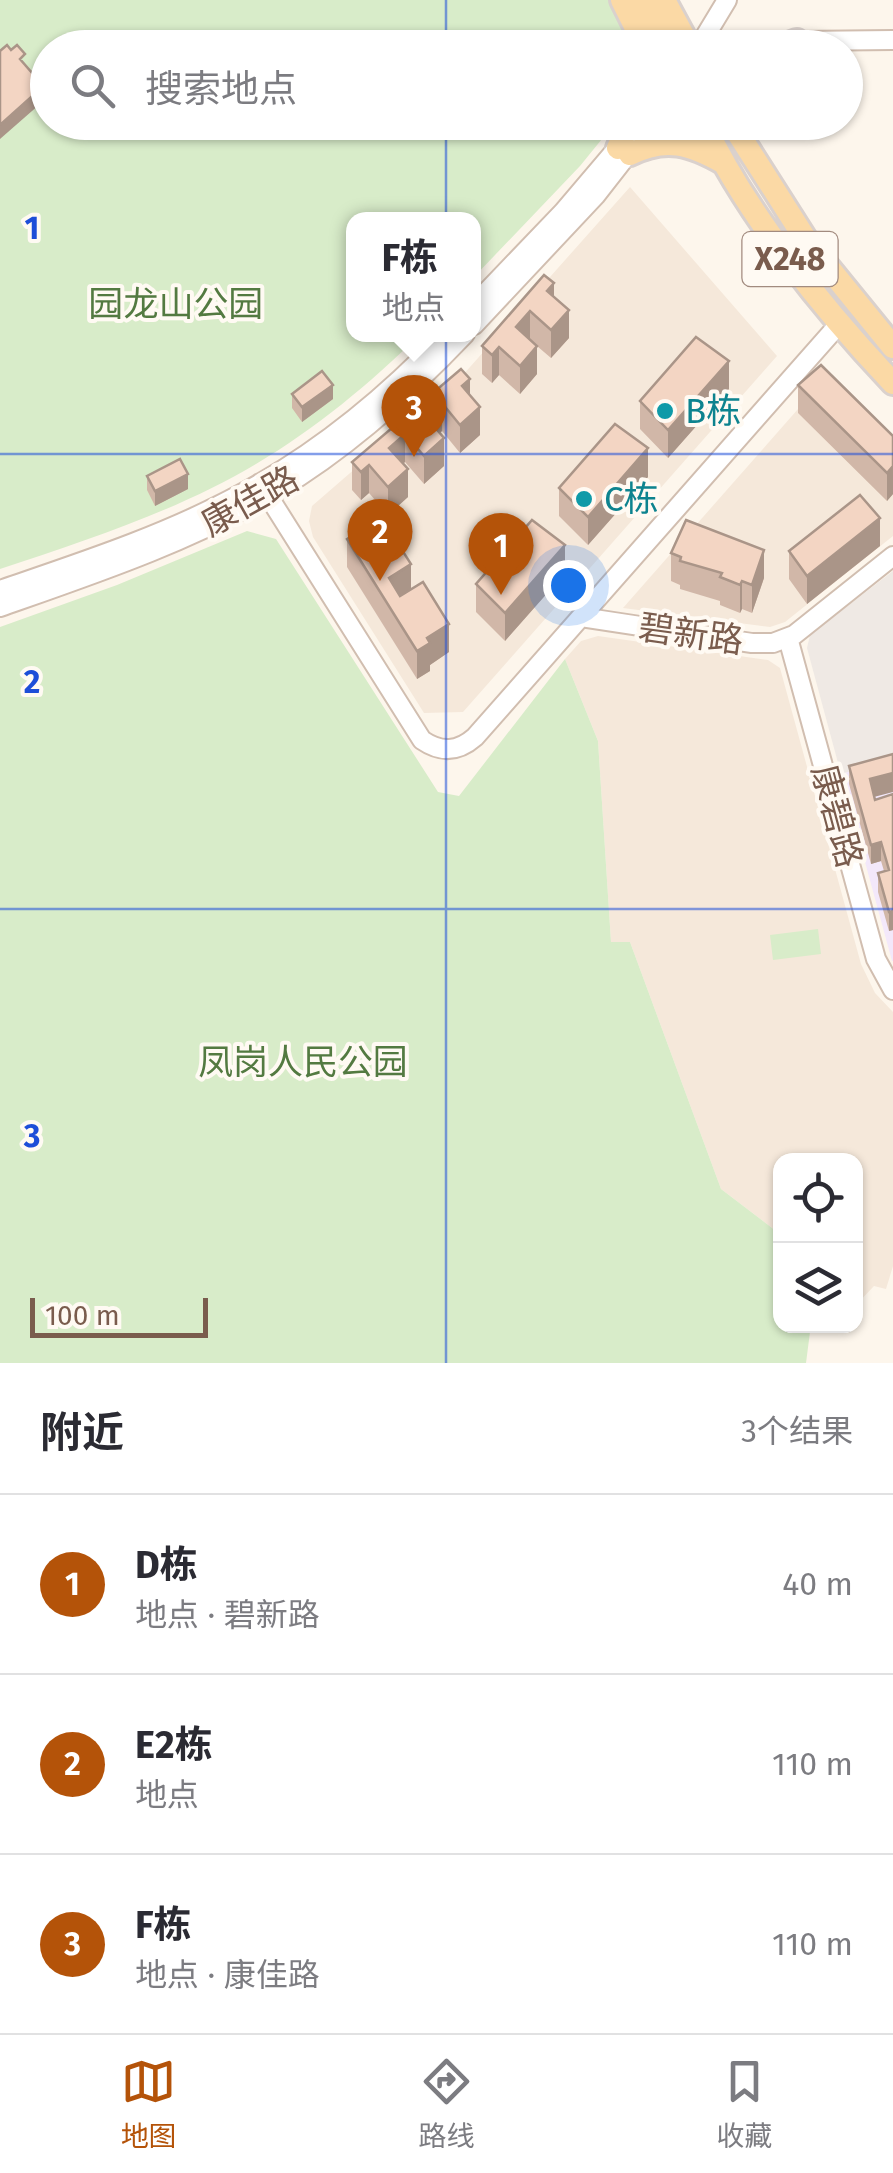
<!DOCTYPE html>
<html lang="zh">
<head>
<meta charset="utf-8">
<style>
	body { margin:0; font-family:"Fira Sans","Noto Sans SC",sans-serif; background:#f7f7f7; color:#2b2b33 }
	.controls { position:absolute; right:30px; bottom:30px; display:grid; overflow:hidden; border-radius:20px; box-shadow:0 2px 8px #0004 }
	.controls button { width:90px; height:90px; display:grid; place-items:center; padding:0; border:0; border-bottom:2px solid #e1e1e2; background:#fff; color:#2b2b33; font:50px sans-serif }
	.scale { position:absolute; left:30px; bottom:25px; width:178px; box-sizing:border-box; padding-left:10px; border:5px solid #7a5c4d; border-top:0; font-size:28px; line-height:35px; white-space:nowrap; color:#7a5c4d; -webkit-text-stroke:8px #fffaf3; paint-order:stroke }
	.you { position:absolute; left:568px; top:585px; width:35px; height:35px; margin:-25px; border:8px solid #fff; border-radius:50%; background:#1a73e8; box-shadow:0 0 0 15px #1a73e833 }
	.badge { display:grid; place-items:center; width:65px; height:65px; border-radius:50%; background:#b45309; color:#fff; font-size:32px; font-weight:700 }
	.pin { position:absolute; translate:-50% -82px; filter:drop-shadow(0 2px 5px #0008) }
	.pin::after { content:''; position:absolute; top:52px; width:35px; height:30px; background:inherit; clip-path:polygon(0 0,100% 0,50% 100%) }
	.popup { position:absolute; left:346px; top:212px; width:135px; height:130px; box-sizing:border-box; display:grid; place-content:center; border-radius:20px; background:#fff; filter:drop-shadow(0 2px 8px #0005); font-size:32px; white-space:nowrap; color:#7c7c81 }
	.popup b { font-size:38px; color:#2b2b33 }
	.popup::after { content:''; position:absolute; left:50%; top:100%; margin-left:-20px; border:20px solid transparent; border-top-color:#fff }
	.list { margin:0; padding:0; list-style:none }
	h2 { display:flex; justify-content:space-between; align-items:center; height:130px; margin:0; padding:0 40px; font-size:42px }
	h2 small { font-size:32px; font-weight:400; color:#7c7c81 }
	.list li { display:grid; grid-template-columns:65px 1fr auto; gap:30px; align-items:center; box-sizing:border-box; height:180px; padding:0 40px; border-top:2px solid #e1e1e2 }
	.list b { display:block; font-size:38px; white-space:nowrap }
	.list p { margin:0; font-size:32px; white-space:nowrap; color:#7c7c81 }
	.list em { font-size:32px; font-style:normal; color:#7c7c81 }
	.icon { flex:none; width:55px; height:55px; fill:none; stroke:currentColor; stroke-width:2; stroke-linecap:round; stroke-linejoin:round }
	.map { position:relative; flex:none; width:893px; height:1363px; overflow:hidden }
	.search { position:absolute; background:#fff; box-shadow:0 2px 8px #0004; left:30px; right:30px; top:30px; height:110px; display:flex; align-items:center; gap:25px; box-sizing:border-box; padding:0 35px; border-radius:55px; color:#7c7c81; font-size:38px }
	.sheet { height:670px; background:#fff }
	nav { display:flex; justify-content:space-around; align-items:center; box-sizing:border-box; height:140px; border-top:2px solid #e1e1e2; background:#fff; font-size:28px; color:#7c7c81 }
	nav a { display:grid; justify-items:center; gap:5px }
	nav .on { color:#b45309 }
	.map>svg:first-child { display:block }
</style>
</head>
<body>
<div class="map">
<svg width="893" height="1363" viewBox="0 0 893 1363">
	<rect width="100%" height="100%" fill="#fdf6ec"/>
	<path fill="#f5e8da" d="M 630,187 L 777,356 L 463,712 L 424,713 L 313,537 L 309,521 L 312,506 L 462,376 Z
		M 820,384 L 893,456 L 893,536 L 785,622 L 770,627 L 623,608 Z
		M 598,636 L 768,660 L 780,668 L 861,964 L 875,993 L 893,1012 L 893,1266 L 886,1289 L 874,1286 L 856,1305 L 856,1160 L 780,1160 L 780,1245 L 776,1231 L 721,1189 L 630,942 L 611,942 L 598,741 L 565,659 L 581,641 Z"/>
	<path fill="#efe9e4" d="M 893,571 L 893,760 L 841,774 L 807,648 L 810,635 Z"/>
	<path fill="#f3e8fa" d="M 893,760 L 893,961 L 892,961 L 841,774 Z"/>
	<path fill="#d8ecc9" d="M 0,0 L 611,0 L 623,26 L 627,47 L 48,48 L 48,122 L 615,123 L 580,166 L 474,277 L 474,220 L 354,220 L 354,334 L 419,335 C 371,383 315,429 256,464 C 177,511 87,540 0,569 Z
		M 247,531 L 276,539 L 438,792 L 459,796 L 565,659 L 598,741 L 611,942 L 630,942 L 721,1189 L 776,1231 L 780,1245 L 780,1326 L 808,1326 L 810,1332 L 806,1363 L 0,1363 L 0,627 L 117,585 Z
		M 818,929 L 821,954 L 773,960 L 770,935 Z"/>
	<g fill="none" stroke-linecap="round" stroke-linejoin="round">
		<defs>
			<path id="minor" d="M 698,48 L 727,0
				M 743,48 L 797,41 L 893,40
				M 474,305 L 563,212 L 625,139
				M 474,325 L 596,195 L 653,122
				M 260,483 L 422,740 C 441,753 458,752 475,737 L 840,323
				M 0,590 C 82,562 165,535 241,494 C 318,453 386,397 446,334
				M 0,607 C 94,574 190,542 276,491 C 347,449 408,394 465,334
				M 581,617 L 752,643 L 773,643 L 794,635 L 893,556
				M 788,638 L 876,959 L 893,990"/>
			<path id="major" d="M 622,0 L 636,28 L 641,48
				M 641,0 L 666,48
				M 664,0 L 690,48
				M 778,48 L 797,41
				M 703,122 C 745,213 825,311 893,383
				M 731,122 L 806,240 L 893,347
				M 618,148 L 630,122
				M 630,154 C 666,136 691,144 724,163"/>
		</defs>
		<use href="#minor" stroke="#d1beb0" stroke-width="22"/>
		<use href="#major" stroke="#dad1cd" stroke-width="28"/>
		<use href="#minor" stroke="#fff" stroke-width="18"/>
		<use href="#major" stroke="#fbd9a5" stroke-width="22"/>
	</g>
	<path fill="#d1b7a8" d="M 544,275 L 569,338 L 551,358 L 537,346 L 537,374 L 520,394 L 499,375 L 492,383 L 482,374 L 482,346 Z
		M 461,369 L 480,435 L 460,453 L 442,431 L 440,433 L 444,466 L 424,484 L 405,462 L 403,464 L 408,497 L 388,515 L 369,493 L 361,500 L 352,490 L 352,462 Z
		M 798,385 L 893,436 L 893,494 L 887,501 L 798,413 Z
		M 729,389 L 668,458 L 640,429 L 640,401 Z
		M 292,394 L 333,399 L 302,422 L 292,408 Z
		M 147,476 L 188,489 L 155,506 L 147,490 Z
		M 648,477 L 588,545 L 559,516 L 559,488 Z
		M 347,539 L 411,590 L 449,652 L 430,665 L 430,671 L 417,679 L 347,567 Z
		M 880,546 L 807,604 L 789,579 L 789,551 Z
		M 671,553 L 764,578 L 752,613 L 742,609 L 740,613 L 720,605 L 720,601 L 680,589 L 680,585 L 671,581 Z
		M 565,573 L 505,641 L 476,612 L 476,584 Z
		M 849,766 L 874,797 L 875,800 L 893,794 L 893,930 L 889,931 L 878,892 L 878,873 L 884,871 L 881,861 L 871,864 L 849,784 Z"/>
	<path fill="#aa9588" d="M 48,82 L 48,97 L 0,139 L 0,125 Z
		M 554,283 L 554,311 L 547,291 Z
		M 569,310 L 569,338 L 551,358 L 551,330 Z
		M 530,311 L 530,339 L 516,327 Z
		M 537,346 L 537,374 L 520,394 L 520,366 Z
		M 499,347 L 499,375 L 492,383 L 492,355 Z
		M 729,361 L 729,389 L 668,458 L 668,430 Z
		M 470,379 L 470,407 L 462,386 Z
		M 333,385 L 333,399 L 302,422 L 302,407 Z
		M 442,403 L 442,431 L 426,445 L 426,417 Z
		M 480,407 L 480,435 L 460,453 L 460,425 Z
		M 405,434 L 405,462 L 389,476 L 389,448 Z
		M 444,438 L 444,466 L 424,484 L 424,456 Z
		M 648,448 L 648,477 L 588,545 L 588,517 Z
		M 369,465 L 369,493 L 361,500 L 361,472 Z
		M 893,466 L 893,494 L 887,501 L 887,473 Z
		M 408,469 L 408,497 L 388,515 L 388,487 Z
		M 188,474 L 188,489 L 155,506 L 155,491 Z
		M 880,518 L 880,546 L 807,604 L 807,576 Z
		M 565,545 L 565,573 L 505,641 L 505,613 Z
		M 764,550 L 764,578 L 752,613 L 752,585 Z
		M 411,564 L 411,592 L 389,606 L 389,578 Z
		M 742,581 L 742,609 L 740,613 L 740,585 Z
		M 449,624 L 449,652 L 430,665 L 430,671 L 417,679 L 417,651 L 427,638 Z
		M 893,773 L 893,792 L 870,798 L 870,779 Z
		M 881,842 L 881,861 L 871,864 L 871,845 Z
		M 893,911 L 893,930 L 889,931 L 889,912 Z"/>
	<path fill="#f3d5c3" stroke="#aa9588" stroke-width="2.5" d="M 7,45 L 11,50 L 17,45 L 25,54 L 20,59 L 33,74 L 40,68 L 48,75 L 48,82 L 0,125 L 0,51 Z
		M 544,275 L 554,283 L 547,291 L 569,310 L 551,330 L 530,311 L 516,327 L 537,346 L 520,366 L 499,347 L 492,355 L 482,346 Z
		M 696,337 L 729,361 L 668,430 L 640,401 Z
		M 821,365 L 893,436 L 893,466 L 887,473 L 798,385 Z
		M 461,369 L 470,379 L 462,386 L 480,407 L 460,425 L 442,403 L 426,417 L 444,438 L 424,456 L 405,434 L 389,448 L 408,469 L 388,487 L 369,465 L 361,472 L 352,462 Z
		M 322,371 L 333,385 L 302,407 L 292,394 Z
		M 615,424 L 648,448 L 588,517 L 559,488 Z
		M 180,459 L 188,474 L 155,491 L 147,476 Z
		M 860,495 L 880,518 L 807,576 L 789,551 Z
		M 532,520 L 565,545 L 505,613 L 476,584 Z
		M 686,520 L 764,550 L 752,585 L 742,581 L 740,585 L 720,577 L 722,573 L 680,561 L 681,557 L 671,553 Z
		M 384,522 L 411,564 L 389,578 L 400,596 L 423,582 L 449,624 L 427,638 L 430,643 L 417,651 L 347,539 L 359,531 L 362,536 Z
		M 893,754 L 893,773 L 870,779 L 875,800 L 893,794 L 893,911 L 889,912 L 878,873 L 889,870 L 881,842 L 871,845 L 849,766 Z"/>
	<path fill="none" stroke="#1d4ed8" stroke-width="2.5" stroke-opacity="0.55" d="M 446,0 L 446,48M 446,122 L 446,1363M 0,454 L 893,454M 0,909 L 893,909"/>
	<g fill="#0f9aa8" stroke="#fffaf3" stroke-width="4">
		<circle cx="665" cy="411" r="10"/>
		<circle cx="584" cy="499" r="10"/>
	</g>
	<g text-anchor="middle" stroke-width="8" stroke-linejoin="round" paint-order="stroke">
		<rect fill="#fffaf3" stroke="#a28b7f" stroke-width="2.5" x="742.5" y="232" width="95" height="54" rx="8"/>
		<g font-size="32" font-weight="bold" fill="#7a5c4d">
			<text x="790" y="270">X248</text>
		</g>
		<g font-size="35" fill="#537a41" stroke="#fffaf3">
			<text x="176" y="316">园龙山公园</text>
			<text x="303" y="1074">凤岗人民公园</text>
		</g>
		<g font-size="35" fill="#0d838f" stroke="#fffaf3" text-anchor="start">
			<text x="685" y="423">B栋</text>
			<text x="604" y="511">C栋</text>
		</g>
		<g font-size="35" fill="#7a5c4d" stroke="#fffaf3">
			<text transform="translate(250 501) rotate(-29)" y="12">康佳路</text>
			<text transform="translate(691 634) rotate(8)" y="12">碧新路</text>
			<text transform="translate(837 816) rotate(75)" y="12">康碧路</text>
		</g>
	</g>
	<g font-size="32" text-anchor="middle" font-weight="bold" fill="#1d4ed8" stroke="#fffaf3" stroke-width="8" stroke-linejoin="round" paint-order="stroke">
		<text x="32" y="239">1</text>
		<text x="32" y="693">2</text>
		<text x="32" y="1147">3</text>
	</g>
</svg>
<div class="controls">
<button><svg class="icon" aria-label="locate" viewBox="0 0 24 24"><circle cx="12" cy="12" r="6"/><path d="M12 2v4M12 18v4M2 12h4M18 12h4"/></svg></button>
<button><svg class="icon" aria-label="layers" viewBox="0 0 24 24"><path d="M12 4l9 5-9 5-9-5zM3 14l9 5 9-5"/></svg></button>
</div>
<div class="scale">100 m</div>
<div class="you"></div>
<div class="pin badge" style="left:501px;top:595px">1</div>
<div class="pin badge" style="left:380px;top:581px">2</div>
<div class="pin badge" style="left:414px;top:457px">3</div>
<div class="popup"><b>F栋</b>地点</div>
<div class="search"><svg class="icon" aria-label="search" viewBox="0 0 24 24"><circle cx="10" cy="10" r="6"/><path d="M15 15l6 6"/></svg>搜索地点</div>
</div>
<section class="sheet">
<h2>附近<small>3个结果</small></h2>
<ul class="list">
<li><span class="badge">1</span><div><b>D栋</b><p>地点 · 碧新路</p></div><em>40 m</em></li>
<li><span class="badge">2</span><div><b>E2栋</b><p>地点</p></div><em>110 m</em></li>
<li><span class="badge">3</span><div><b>F栋</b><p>地点 · 康佳路</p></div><em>110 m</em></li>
</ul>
</section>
<nav>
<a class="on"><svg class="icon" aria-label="map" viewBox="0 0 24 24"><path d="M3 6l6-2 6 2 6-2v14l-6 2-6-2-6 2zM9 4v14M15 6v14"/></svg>地图</a>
<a><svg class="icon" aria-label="directions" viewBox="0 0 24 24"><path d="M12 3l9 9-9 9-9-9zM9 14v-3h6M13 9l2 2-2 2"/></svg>路线</a>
<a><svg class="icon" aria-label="saved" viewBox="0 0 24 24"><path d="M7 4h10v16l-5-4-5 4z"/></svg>收藏</a>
</nav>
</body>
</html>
